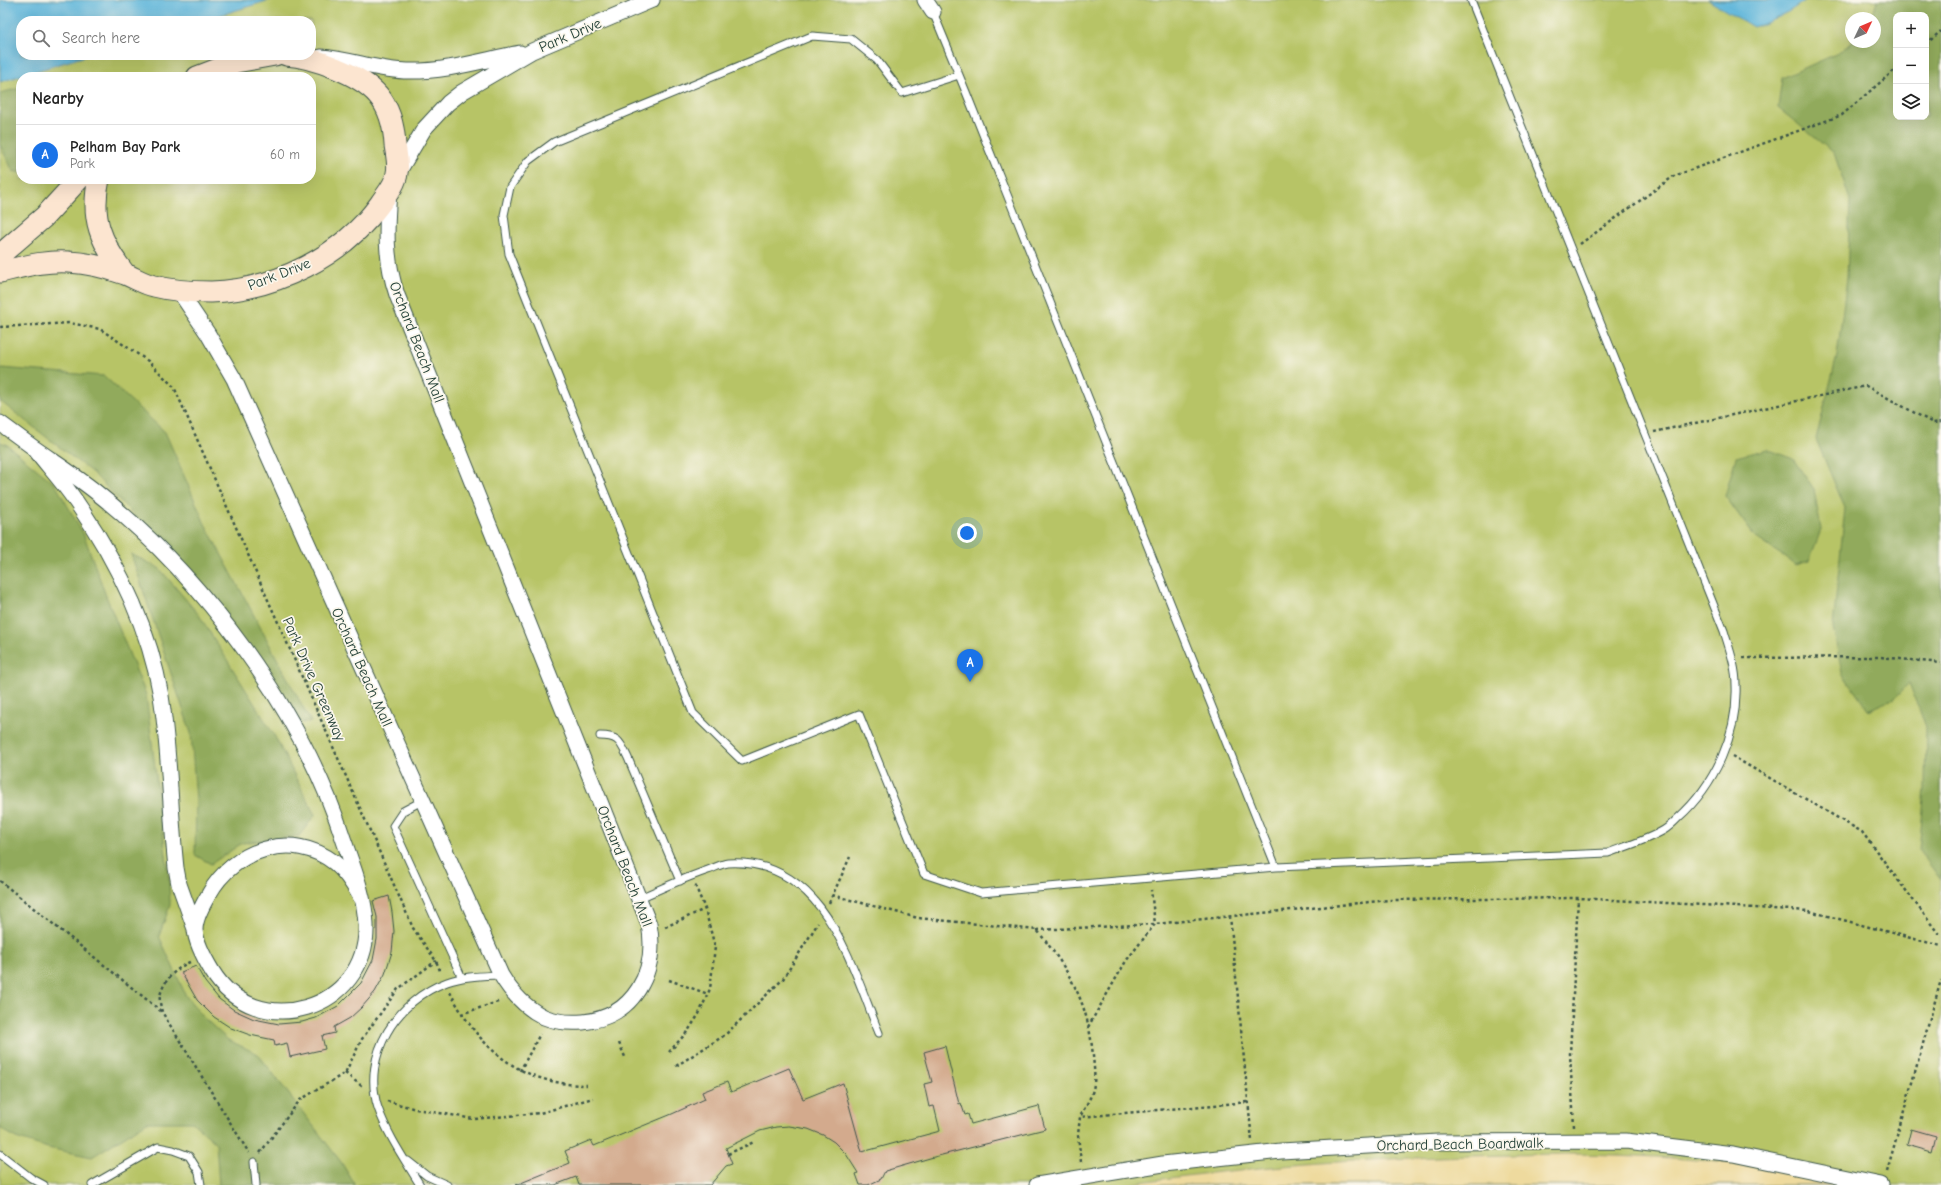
<!DOCTYPE html>
<html lang="en">
<head>
<meta charset="utf-8">
<style>
	body { margin:0; font-family:"Comic Neue",sans-serif; background:#f6f6f6; color:#222 }
	.controls { position:absolute; right:12px; top:12px; display:grid; overflow:hidden; border-radius:8px; box-shadow:0 4px 16px #0002 }
	.controls button { width:36px; height:36px; display:grid; place-items:center; padding:0; border:0; border-bottom:1px solid #e0e0e0; background:#fff; color:#222; font:20px sans-serif }
	.compass { position:absolute; left:1845px; top:12px; width:36px; height:36px; border-radius:50%; background:#fff; box-shadow:0 4px 16px #0002; rotate:46deg }
	.you { position:absolute; left:967px; top:533px; width:14px; height:14px; margin:-10px; border:3px solid #fff; border-radius:50%; background:#1a73e8; box-shadow:0 0 0 6px #1a73e833 }
	.badge { display:grid; place-items:center; width:26px; height:26px; border-radius:50%; background:#1a73e8; color:#fff; font-size:13px; font-weight:700 }
	.pin { position:absolute; translate:-50% -33px; filter:drop-shadow(0 1px 2px #0008) }
	.pin::after { content:''; position:absolute; top:21px; width:14px; height:12px; background:inherit; clip-path:polygon(0 0,100% 0,50% 100%) }
	.list { margin:0; padding:0; list-style:none }
	h2 { display:flex; justify-content:space-between; align-items:center; height:52px; margin:0; padding:0 16px; font-size:17px }
	h2 small { font-size:13px; font-weight:400; color:#767676 }
	.list li { display:grid; grid-template-columns:26px 1fr auto; gap:12px; align-items:center; box-sizing:border-box; height:60px; padding:0 16px; border-top:1px solid #e0e0e0 }
	.list b { display:block; font-size:15px; white-space:nowrap }
	.list p { margin:0; font-size:13px; white-space:nowrap; color:#767676 }
	.list em { font-size:13px; font-style:normal; color:#767676 }
	.icon { flex:none; width:22px; height:22px; fill:none; stroke:currentColor; stroke-width:2; stroke-linecap:round; stroke-linejoin:round }
	.map { position:relative; flex:none; width:1941px; height:1185px; overflow:hidden }
	.search { position:absolute; background:#fff; box-shadow:0 4px 16px #0002; left:16px; top:16px; width:300px; height:44px; display:flex; align-items:center; gap:10px; box-sizing:border-box; padding:0 14px; border-radius:16px; color:#767676; font-size:15px }
	.panel { position:absolute; background:#fff; box-shadow:0 4px 16px #0002; left:16px; top:72px; width:300px; height:112px; border-radius:16px }
	.map>svg:first-child { display:block }
</style>
</head>
<body>
<div class="map">
<svg width="1941" height="1185" viewBox="0 0 1941 1185">
	<rect width="100%" height="100%" fill="#fbf7ec"/>
	<filter id="ink" filterUnits="userSpaceOnUse"><feTurbulence type="fractalNoise" baseFrequency=".025" numOctaves="2"/><feDisplacementMap in="SourceGraphic" scale="8" xChannelSelector="R" yChannelSelector="G"/><feConvolveMatrix kernelMatrix="1 2 1 2 8 2 1 2 1" color-interpolation-filters="sRGB"/></filter>
	<filter id="wash" filterUnits="userSpaceOnUse"><feTurbulence type="fractalNoise" baseFrequency=".012" numOctaves="4" result="noise"/><feDisplacementMap in="SourceGraphic" scale="16" xChannelSelector="R" yChannelSelector="G"/><feGaussianBlur stdDeviation="0.9" result="paint"/><feColorMatrix in="noise" values="0 0 0 0 0 0 0 0 0 0 0 0 0 0 0 0 0 1.4 0 .05"/><feComposite in="paint" operator="in"/></filter>
	<g filter="url(#wash)">
		<rect width="100%" height="100%" fill="#e6e0bd"/>
		<path fill="#b7c466" stroke="#6b804d" fill-rule="evenodd" d="M 120,0 L 1941,0 L 1941,1185 L 0,1185 L 0,10 ZM 1896,15 L 1926,15 L 1926,117 L 1896,117 ZM 1851,18 L 1875,18 L 1875,42 L 1851,42 ZM 21,21 L 311,21 L 311,55 L 21,55 ZM 21,77 L 311,77 L 311,179 L 21,179 Z"/>
		<path fill="#91aa5b" stroke="#587448" fill-rule="evenodd" d="M 1877,0 L 1941,0 L 1941,880 L 1919,850 L 1925,789 L 1926,727 L 1909,683 L 1895,698 L 1868,710 L 1842,673 L 1833,627 L 1845,508 L 1816,439 L 1837,356 L 1847,278 L 1850,200 L 1834,153 L 1778,108 L 1782,78 L 1838,53 L 1852,42 L 1875,42 L 1875,18 L 1872,18 ZM 1896,15 L 1926,15 L 1926,117 L 1896,117 Z
			M 21,88 L 21,173 L 13,171 L 0,145 L 0,93 Z
			M 0,368 L 104,376 L 165,432 L 205,524 L 311,722 L 300,723 L 199,582 L 94,474 L 0,401 Z
			M 0,442 L 6,444 L 55,484 L 83,533 L 106,596 L 146,695 L 169,880 L 170,905 L 159,936 L 186,996 L 204,1018 L 228,1040 L 258,1054 L 341,1162 L 355,1185 L 219,1185 L 216,1143 L 192,1122 L 147,1122 L 92,1157 L 48,1148 L 16,1138 L 0,1128 Z
			M 1767,449 L 1793,459 L 1814,489 L 1821,530 L 1809,561 L 1796,565 L 1755,537 L 1725,496 L 1736,457 Z
			M 131,554 L 159,568 L 199,615 L 274,735 L 315,815 L 299,836 L 242,843 L 211,864 L 195,855 L 196,800 L 191,733 Z"/>
		<path fill="#eeda9e" stroke="#868c69" d="M 1567,1154 C 1655,1155 1759,1161 1844,1185 L 1121,1185 C 1268,1162 1418,1156 1567,1154 Z"/>
		<path fill="#5db5da" stroke="#3e7987" d="M 0,0 L 270,0 L 201,21 L 21,21 L 21,55 L 89,55 L 0,82 Z
			M 1708,0 L 1806,0 C 1789,12 1773,22 1753,27 Z"/>
		<g id="blocks">
			<path fill="#d3aa8d" d="M 389,896 L 392,912 L 394,931 L 392,952 L 385,974 L 375,992 L 362,1007 L 350,1018 L 334,1027 L 335,1033 L 322,1036 L 325,1049 L 290,1057 L 287,1043 L 275,1046 L 274,1040 L 250,1035 L 231,1028 L 214,1017 L 197,1000 L 181,972 L 196,966 L 205,982 L 219,999 L 234,1010 L 254,1019 L 279,1024 L 302,1022 L 316,1018 L 338,1006 L 361,983 L 373,960 L 377,939 L 377,917 L 373,901 Z
				M 945,1046 L 959,1104 L 961,1103 L 965,1115 L 968,1114 L 971,1124 L 1039,1106 L 1045,1129 L 930,1158 L 885,1171 L 881,1179 L 868,1185 L 860,1185 L 856,1174 L 858,1173 L 846,1154 L 834,1142 L 823,1135 L 808,1129 L 789,1126 L 776,1127 L 760,1131 L 726,1148 L 732,1164 L 726,1166 L 710,1185 L 579,1185 L 576,1177 L 555,1185 L 516,1185 L 570,1163 L 565,1151 L 591,1140 L 594,1146 L 672,1114 L 705,1099 L 702,1092 L 727,1082 L 731,1092 L 789,1068 L 803,1099 L 843,1083 L 862,1152 L 940,1131 L 934,1106 L 929,1107 L 924,1084 L 932,1082 L 924,1052 Z
				M 1911,1129 L 1936,1136 L 1932,1152 L 1907,1145 Z"/>
		</g>
	</g>
	<g filter="url(#ink)">
		<use href="#blocks" fill-opacity="0" stroke="#3d5549" stroke-width="1"/>
		<g fill="none" stroke-linecap="round" stroke-linejoin="round">
			<defs>
				<path id="lane" d="M 933,12 L 966,92 L 1276,867
					M 959,75 L 902,93 L 877,60 L 851,39 L 812,36 L 554,142 L 528,161 L 510,187 L 504,215 L 509,254 L 693,713 L 742,761 L 859,714 L 924,874 L 981,893 L 1276,867 L 1608,853 C 1627,846 1647,840 1664,830 C 1669,827 1674,822 1678,818 C 1715,785 1738,734 1736,685 C 1736,666 1729,648 1724,631 L 1471,0
					M 600,736 C 619,736 620,742 628,758 L 680,881
					M 422,801 L 403,811 L 393,826 L 462,978
					M 640,898 C 662,888 685,878 708,870 C 714,868 721,864 728,863 C 824,858 850,962 879,1033
					M 0,1154 L 31,1178 L 44,1185
					M 408,1161 L 427,1176 L 447,1185
					M 254,1162 L 256,1185
					M 92,1185 L 158,1147 L 173,1150 L 189,1156 L 199,1172 L 201,1185
					M 420,1185 C 405,1160 388,1136 378,1108 C 361,1055 397,1000 447,982 C 464,976 482,976 501,975"/>
				<path id="street" d="M 925,0 L 933,12
					M 321,57 C 350,59 379,71 408,71 C 445,72 483,60 520,53
					M 398,173 L 424,129 L 448,103 L 462,92 L 532,51 L 652,0
					M 179,291 L 208,334 L 234,379 L 501,975 C 511,992 526,1008 544,1017 C 556,1022 570,1023 583,1022 C 634,1017 658,972 649,924 L 397,295 C 385,259 386,230 389,192
					M 0,423 L 34,448
					M 195,929 L 179,884 L 176,868 C 170,811 170,753 161,696 C 149,626 115,558 75,500 C 63,482 47,465 34,448 C 54,462 76,476 96,492 C 203,577 302,710 344,841 C 353,867 365,897 366,925 C 369,1010 256,1044 212,971 C 206,961 196,942 195,930 C 195,919 203,904 209,894 C 233,850 292,829 335,863 C 346,872 354,885 361,898
					M 1037,1185 L 1163,1164 L 1281,1151 L 1438,1142 L 1626,1141 L 1733,1154 L 1881,1185"/>
				<path id="secondary" d="M 197,77 L 236,62 L 275,55
					M 99,179 C 90,218 101,243 125,274
					M 0,255 L 44,217 L 79,179
					M 0,272 C 22,267 46,260 69,262 C 87,263 108,268 125,274 C 135,278 144,284 154,286 C 173,291 192,292 211,292 C 275,290 343,256 380,204 C 386,195 396,184 397,173 C 399,164 396,153 395,145 C 394,126 390,109 378,95 C 360,74 313,57 286,55"/>
			</defs>
			<use href="#lane" stroke="#3d5549" stroke-width="9"/>
			<use href="#street" stroke="#3d5549" stroke-width="17"/>
			<use href="#secondary" stroke="#3d5549" stroke-width="23"/>
			<path stroke="#3d5549" stroke-width="2.5" stroke-dasharray="3 3" stroke-linecap="butt" d="M 1926,44 L 1941,31
				M 1580,244 L 1674,176 L 1842,115 L 1896,69
				M 0,327 L 70,323 L 100,329 L 148,361 L 174,387 L 413,928 L 436,961 L 441,973
				M 1654,432 L 1866,386 L 1933,423 L 1941,422
				M 1743,658 L 1880,657 L 1941,663
				M 1732,756 L 1862,832 L 1941,937
				M 0,881 L 162,1012
				M 832,895 L 918,918 L 1037,930 C 1070,972 1088,1001 1093,1056 C 1094,1068 1096,1081 1092,1093 C 1089,1101 1084,1109 1080,1117
				M 829,903 L 850,857
				M 1230,916 L 1252,1141
				M 665,927 L 705,909
				M 1037,930 L 1155,924 L 1389,900 L 1578,898 L 1809,911 L 1941,946
				M 190,962 C 176,968 163,981 160,996 C 159,1001 161,1007 162,1012 L 249,1153
				M 669,980 L 708,994
				M 450,992 C 479,1049 521,1085 587,1085
				M 461,1014 L 501,1001
				M 1088,1027 L 1126,961 L 1155,924 L 1151,890
				M 619,1043 L 625,1057
				M 669,1052 L 688,1031 L 699,1014 L 710,989 L 715,947 L 705,909 L 695,885
				M 676,1066 L 725,1035 L 783,979 L 818,923
				M 520,1071 L 540,1034
				M 345,1073 L 363,1087
				M 387,1101 L 416,1109 L 474,1119 L 540,1113 L 593,1098
				M 1574,1127 L 1570,1054 L 1578,898
				M 260,1153 L 300,1100 L 345,1073 L 362,1039 L 398,989 L 436,961
				M 728,1154 L 754,1142
				M 1081,1162 L 1078,1135 L 1080,1117 L 1248,1102
				M 1887,1171 L 1941,980"/>
			<use href="#lane" stroke="#fff" stroke-width="7"/>
			<use href="#street" stroke="#fff" stroke-width="15"/>
			<use href="#secondary" stroke="#fce5d0" stroke-width="21"/>
		</g>
	</g>
	<g text-anchor="middle" stroke-width="3.5" stroke-linejoin="round" paint-order="stroke">
		<g font-size="15" fill="#1f3d34" stroke="#fbf7ec">
			<text transform="translate(570 35) rotate(-23)" y="5">Park Drive</text>
			<text transform="translate(279 274) rotate(-21)" y="5">Park Drive</text>
			<text transform="translate(417 342) rotate(69)" y="5">Orchard Beach Mall</text>
			<text transform="translate(362 667) rotate(66)" y="5">Orchard Beach Mall</text>
			<text transform="translate(314 679) rotate(66)" y="5">Park Drive Greenway</text>
			<text transform="translate(625 866) rotate(69)" y="5">Orchard Beach Mall</text>
			<text transform="translate(1460 1144) rotate(-1)" y="5">Orchard Beach Boardwalk</text>
		</g>
	</g>
</svg>
<div class="controls">
<button>+</button>
<button>−</button>
<button><svg class="icon" aria-label="layers" viewBox="0 0 24 24"><path d="M12 4l9 5-9 5-9-5zM3 14l9 5 9-5"/></svg></button>
</div>
<svg class="compass" viewBox="-18 -18 36 36"><path d="M0-13l5 13h-10z" fill="#e53935"/><path d="M0 13l5-13h-10z" fill="#767676"/></svg>
<div class="you"></div>
<div class="pin badge" style="left:970px;top:682px">A</div>
<div class="search"><svg class="icon" aria-label="search" viewBox="0 0 24 24"><circle cx="10" cy="10" r="6"/><path d="M15 15l6 6"/></svg>Search here</div>
<section class="panel">
<h2>Nearby<small></small></h2>
<ul class="list">
<li><span class="badge">A</span><div><b>Pelham Bay Park</b><p>Park</p></div><em>60 m</em></li>
</ul>
</section>
</div>
</body>
</html>
